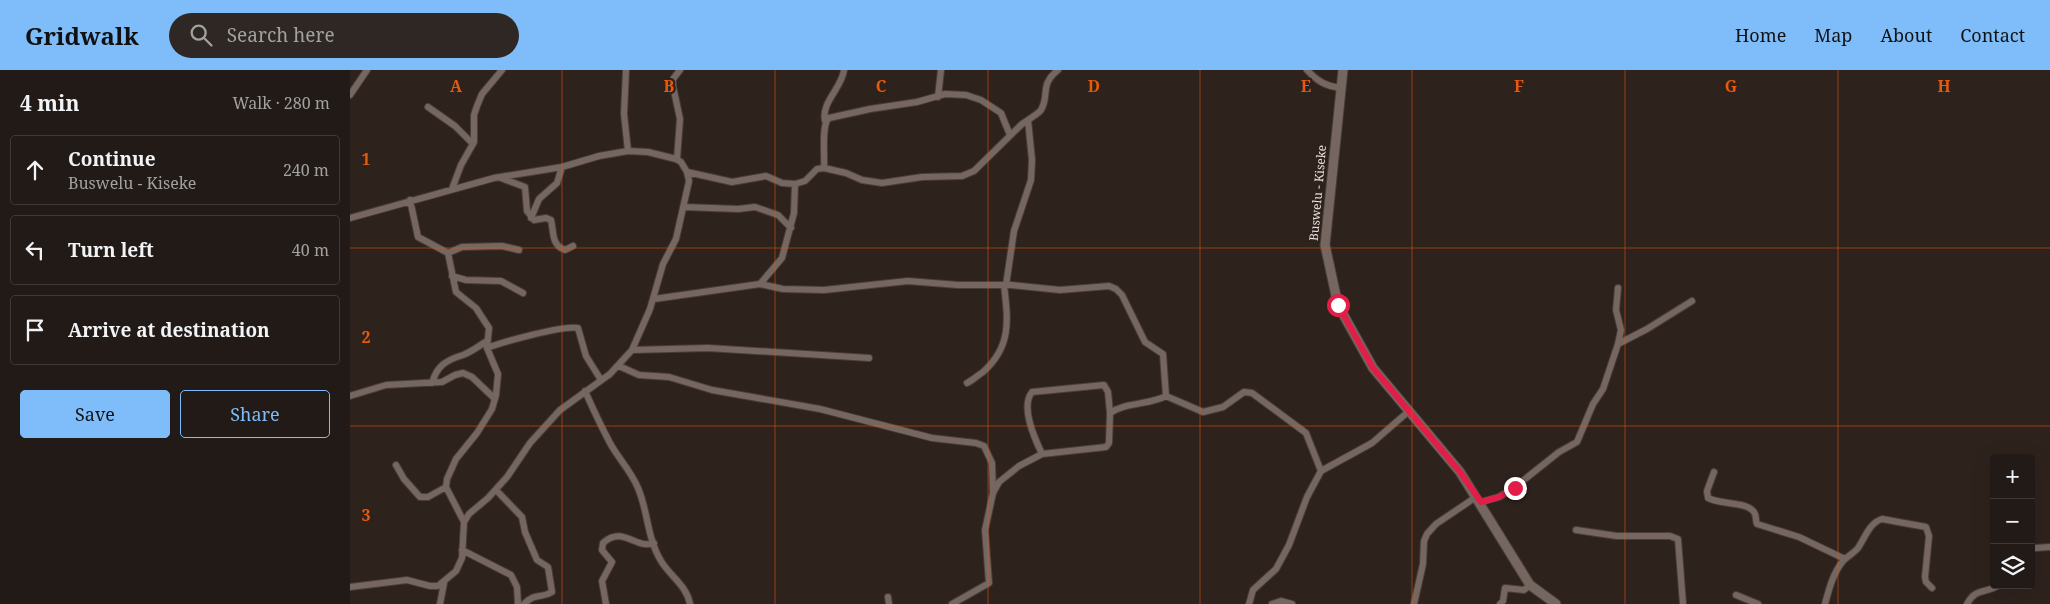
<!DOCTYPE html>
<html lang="en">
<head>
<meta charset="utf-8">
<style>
	body { margin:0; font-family:"Noto Serif",serif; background:#2e2723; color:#f1f3f6 }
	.controls { position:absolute; right:15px; bottom:15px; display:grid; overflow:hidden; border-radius:5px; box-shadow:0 5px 20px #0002 }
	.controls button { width:45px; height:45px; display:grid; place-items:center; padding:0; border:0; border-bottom:1px solid #3f3835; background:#221a16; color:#f1f3f6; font:25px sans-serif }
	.stop { position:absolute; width:15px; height:15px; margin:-11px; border:4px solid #e11d48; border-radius:50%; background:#fff }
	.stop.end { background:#e11d48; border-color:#fff; box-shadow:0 1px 5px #0008 }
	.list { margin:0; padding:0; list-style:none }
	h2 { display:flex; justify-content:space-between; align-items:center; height:65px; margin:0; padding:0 20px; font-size:21px }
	h2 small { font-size:16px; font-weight:400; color:#a2a1a1 }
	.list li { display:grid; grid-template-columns:32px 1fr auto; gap:15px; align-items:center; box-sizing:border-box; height:70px; margin:0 10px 10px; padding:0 10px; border:1px solid #3f3835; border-radius:5px }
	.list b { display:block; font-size:19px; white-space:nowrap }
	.list p { margin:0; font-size:16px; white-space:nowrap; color:#a2a1a1 }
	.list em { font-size:16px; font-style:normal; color:#a2a1a1 }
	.actions { display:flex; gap:10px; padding:15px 20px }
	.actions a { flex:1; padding:11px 0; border:1px solid #7ebdf9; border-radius:5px; text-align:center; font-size:18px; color:#7ebdf9 }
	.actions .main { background:#7ebdf9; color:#111 }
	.icon { flex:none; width:28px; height:28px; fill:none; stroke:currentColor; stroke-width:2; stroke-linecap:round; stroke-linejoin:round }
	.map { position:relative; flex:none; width:1700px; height:534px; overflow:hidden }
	header { display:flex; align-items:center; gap:30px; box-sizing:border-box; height:70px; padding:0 25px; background:#7ebdf9; color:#111 }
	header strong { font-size:24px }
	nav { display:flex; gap:28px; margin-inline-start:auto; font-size:18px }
	.search { width:350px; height:45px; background:#2e2723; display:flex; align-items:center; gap:12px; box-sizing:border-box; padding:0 18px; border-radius:28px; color:#a2a1a1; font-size:19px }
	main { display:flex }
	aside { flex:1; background:#221a16 }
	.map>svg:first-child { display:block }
</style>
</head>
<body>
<header>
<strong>Gridwalk</strong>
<div class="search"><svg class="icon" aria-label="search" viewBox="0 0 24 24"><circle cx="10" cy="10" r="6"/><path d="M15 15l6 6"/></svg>Search here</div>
<nav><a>Home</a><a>Map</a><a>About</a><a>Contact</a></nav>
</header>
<main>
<aside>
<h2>4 min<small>Walk · 280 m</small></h2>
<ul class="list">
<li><svg class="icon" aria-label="ahead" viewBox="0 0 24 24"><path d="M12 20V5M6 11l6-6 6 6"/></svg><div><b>Continue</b><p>Buswelu - Kiseke</p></div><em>240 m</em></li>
<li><svg class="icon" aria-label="left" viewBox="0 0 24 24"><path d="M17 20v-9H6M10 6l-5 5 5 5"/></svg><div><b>Turn left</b></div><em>40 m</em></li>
<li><svg class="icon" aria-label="arrive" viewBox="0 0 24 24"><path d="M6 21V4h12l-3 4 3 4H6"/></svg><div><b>Arrive at destination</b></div></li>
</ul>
<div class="actions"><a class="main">Save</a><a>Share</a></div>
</aside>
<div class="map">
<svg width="1700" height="534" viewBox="0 0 1700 534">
	<rect width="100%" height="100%" fill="#2e221d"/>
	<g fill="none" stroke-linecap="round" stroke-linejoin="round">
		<defs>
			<path id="street" d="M 276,0 L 274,44 L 278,81
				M 957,0 C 968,12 976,16 991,18
				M 0,25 L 17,0
				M 588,27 L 591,0
				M 78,37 L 105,56 L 123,74
				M 475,51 C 471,32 492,18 494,0
				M 327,89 L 330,49 L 323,16 L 323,9 L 330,0
				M 474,98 C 475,86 471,54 479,48 L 520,39 L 567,32 L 595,24 L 616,25 L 631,30 L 651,43 L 660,65
				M 337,102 L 382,112 L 416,106 L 432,113 L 445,114 L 455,111 L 467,99 L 474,98 L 496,103 L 512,110 L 532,113 L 572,107 L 612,106 L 624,101 L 672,54 L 678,50
				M 151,108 L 175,117 L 177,141 L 184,150 L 196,148 L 201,150 C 204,162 201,175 215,180 L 223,176
				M 102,119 L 111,95 L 124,72 L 124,45 L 127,36 L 132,24 L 152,0
				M 60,130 L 68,167 L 98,183 L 112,177 L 152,176 L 169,180
				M 334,137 L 388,139 L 405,137 L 428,145 L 441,158
				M 0,148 L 144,108 L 212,97 L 249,86 L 278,81 L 298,82 L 326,89 L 331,92 L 337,102 L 339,111 L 326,169 L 313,194 L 300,239 L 282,280 L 260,304 L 210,340 L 180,373 L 157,407 L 138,428 L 119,444 L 114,452 L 112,488 L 106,501 L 88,516 L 80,516 L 57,510 L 0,517
				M 181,148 L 189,129 L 207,113 L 212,97
				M 98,183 L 106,222 L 126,238 L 139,258 L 137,278 L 148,304 L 146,325 L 142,339 L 127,363 L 106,389 L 97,409 L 96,417 L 114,452
				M 102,206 L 116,210 L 151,211 L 173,223
				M 410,214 L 432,188 L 444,143 L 445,114
				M 656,215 L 664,161 L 681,110 L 682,90 L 678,50 C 682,47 688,44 691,40 C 700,25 689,15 708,0
				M 1268,218 L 1266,240 L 1271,260 L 1268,274
				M 304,229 L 410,214 L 433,219 L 474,220 L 558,211 L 608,215 L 661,215 L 710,220 L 759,216 L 766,219 L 772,225 L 795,272 L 813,284 L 816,326 L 853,342 L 873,337 L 894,322 L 902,323 L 956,363 L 971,401
				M 137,278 C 153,272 213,255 228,258 L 236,286 L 251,310
				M 282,280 L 358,278 L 519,288
				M 269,296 L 289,305 L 319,307 L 362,320 L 470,339 L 582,368 L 626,373 L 634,376 L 642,393 L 643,423
				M 82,313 C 87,295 97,290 113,285 C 121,282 129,276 137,271
				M 617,313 C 623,310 627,306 633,302 C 662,276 658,250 654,215
				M 235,321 C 243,339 251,356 260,373 C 268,388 281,401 288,418 C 298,441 297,468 311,491 C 320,506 337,516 340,534
				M 0,326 L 36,315 L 92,312 L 105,305 L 113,303 L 122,307 L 145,329
				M 692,384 C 685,369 670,337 682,322 L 754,315 L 758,322 L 760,343
				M 46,395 L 54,409 L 70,427 L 78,427 L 96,417
				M 1364,402 L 1357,421 L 1358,428 C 1371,435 1396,431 1404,442 C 1407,446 1405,450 1407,454 L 1449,467 L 1495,489
				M 146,420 L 172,447 L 175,462 L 187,490 L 198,497 L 202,522 C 191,529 186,522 174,534
				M 1131,432 L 1149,427 L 1165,417 L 1209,382 L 1227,372 L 1243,334 L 1253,319 L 1268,274 L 1297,259 L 1342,231
				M 1226,460 L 1267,466 L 1320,466 L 1328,469 L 1333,534
				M 1685,478 L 1700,477
				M 112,480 L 161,505 L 167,517 L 168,534
				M 1386,525 L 1408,534
				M 538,527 L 539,534
				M 90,534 L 94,513
				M 256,534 L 252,511 L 262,492 L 252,480 L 253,473 C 273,455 286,480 304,473
				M 602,534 L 639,513 L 635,460 L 643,423 L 649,412 L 669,396 L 692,384 L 756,377 L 759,373 L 760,343 C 776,332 799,335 816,326
				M 899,534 L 903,520 L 926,499 L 939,475 L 957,427 L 971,401 L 1022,373 L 1059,341
				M 922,534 L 931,531 L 942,534
				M 1064,534 L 1073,494 L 1074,471 L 1077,464 L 1086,454 L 1126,427
				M 1150,534 L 1153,531 L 1155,518 L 1174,520 L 1180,515
				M 1475,534 C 1479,519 1483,503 1493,491 C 1498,486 1504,483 1508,478 C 1515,468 1519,453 1532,449 L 1576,457 L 1579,466 L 1575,507 L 1576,512 L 1582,518
				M 1617,534 C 1626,517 1636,524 1649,515"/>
			<path id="secondary" d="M 993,0 L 975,175 L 988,235 L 1023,298 L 1110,402 L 1180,515 L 1206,534"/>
		</defs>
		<use href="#street" stroke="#493e3b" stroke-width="8"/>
		<use href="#secondary" stroke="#493e3b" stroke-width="11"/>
		<use href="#street" stroke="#756660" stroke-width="6"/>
		<use href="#secondary" stroke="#756660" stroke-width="9"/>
	</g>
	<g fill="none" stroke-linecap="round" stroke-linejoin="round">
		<path stroke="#e11d48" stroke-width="6" d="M 988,235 L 1023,298 L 1110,402 L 1131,432 L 1149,427 L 1165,418"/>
	</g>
	<path fill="none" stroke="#e8590c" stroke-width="1" stroke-opacity="0.55" d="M 212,0 L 212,534M 425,0 L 425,534M 638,0 L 638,534M 850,0 L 850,534M 1062,0 L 1062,534M 1275,0 L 1275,534M 1488,0 L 1488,534M 0,178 L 1700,178M 0,356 L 1700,356"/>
	<g text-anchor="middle" stroke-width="4.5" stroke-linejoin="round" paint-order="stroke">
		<g font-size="12" fill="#eae1de" stroke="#2e221d">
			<text transform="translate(968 123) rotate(-85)" y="4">Buswelu - Kiseke</text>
		</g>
	</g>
	<g font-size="16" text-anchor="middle" font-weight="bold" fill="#e8590c" stroke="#2e221d" stroke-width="4.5" stroke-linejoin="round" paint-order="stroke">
		<text x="106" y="22">A</text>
		<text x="319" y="22">B</text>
		<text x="531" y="22">C</text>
		<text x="744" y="22">D</text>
		<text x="956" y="22">E</text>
		<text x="1169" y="22">F</text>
		<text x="1381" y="22">G</text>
		<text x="1594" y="22">H</text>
		<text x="16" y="95">1</text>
		<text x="16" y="273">2</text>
		<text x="16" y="451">3</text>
	</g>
</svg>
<div class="controls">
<button>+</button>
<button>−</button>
<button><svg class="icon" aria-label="layers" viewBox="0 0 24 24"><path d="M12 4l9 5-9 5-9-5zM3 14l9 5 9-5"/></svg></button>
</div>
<div class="stop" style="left:988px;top:235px"></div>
<div class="stop end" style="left:1165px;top:418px"></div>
</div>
</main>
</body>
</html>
